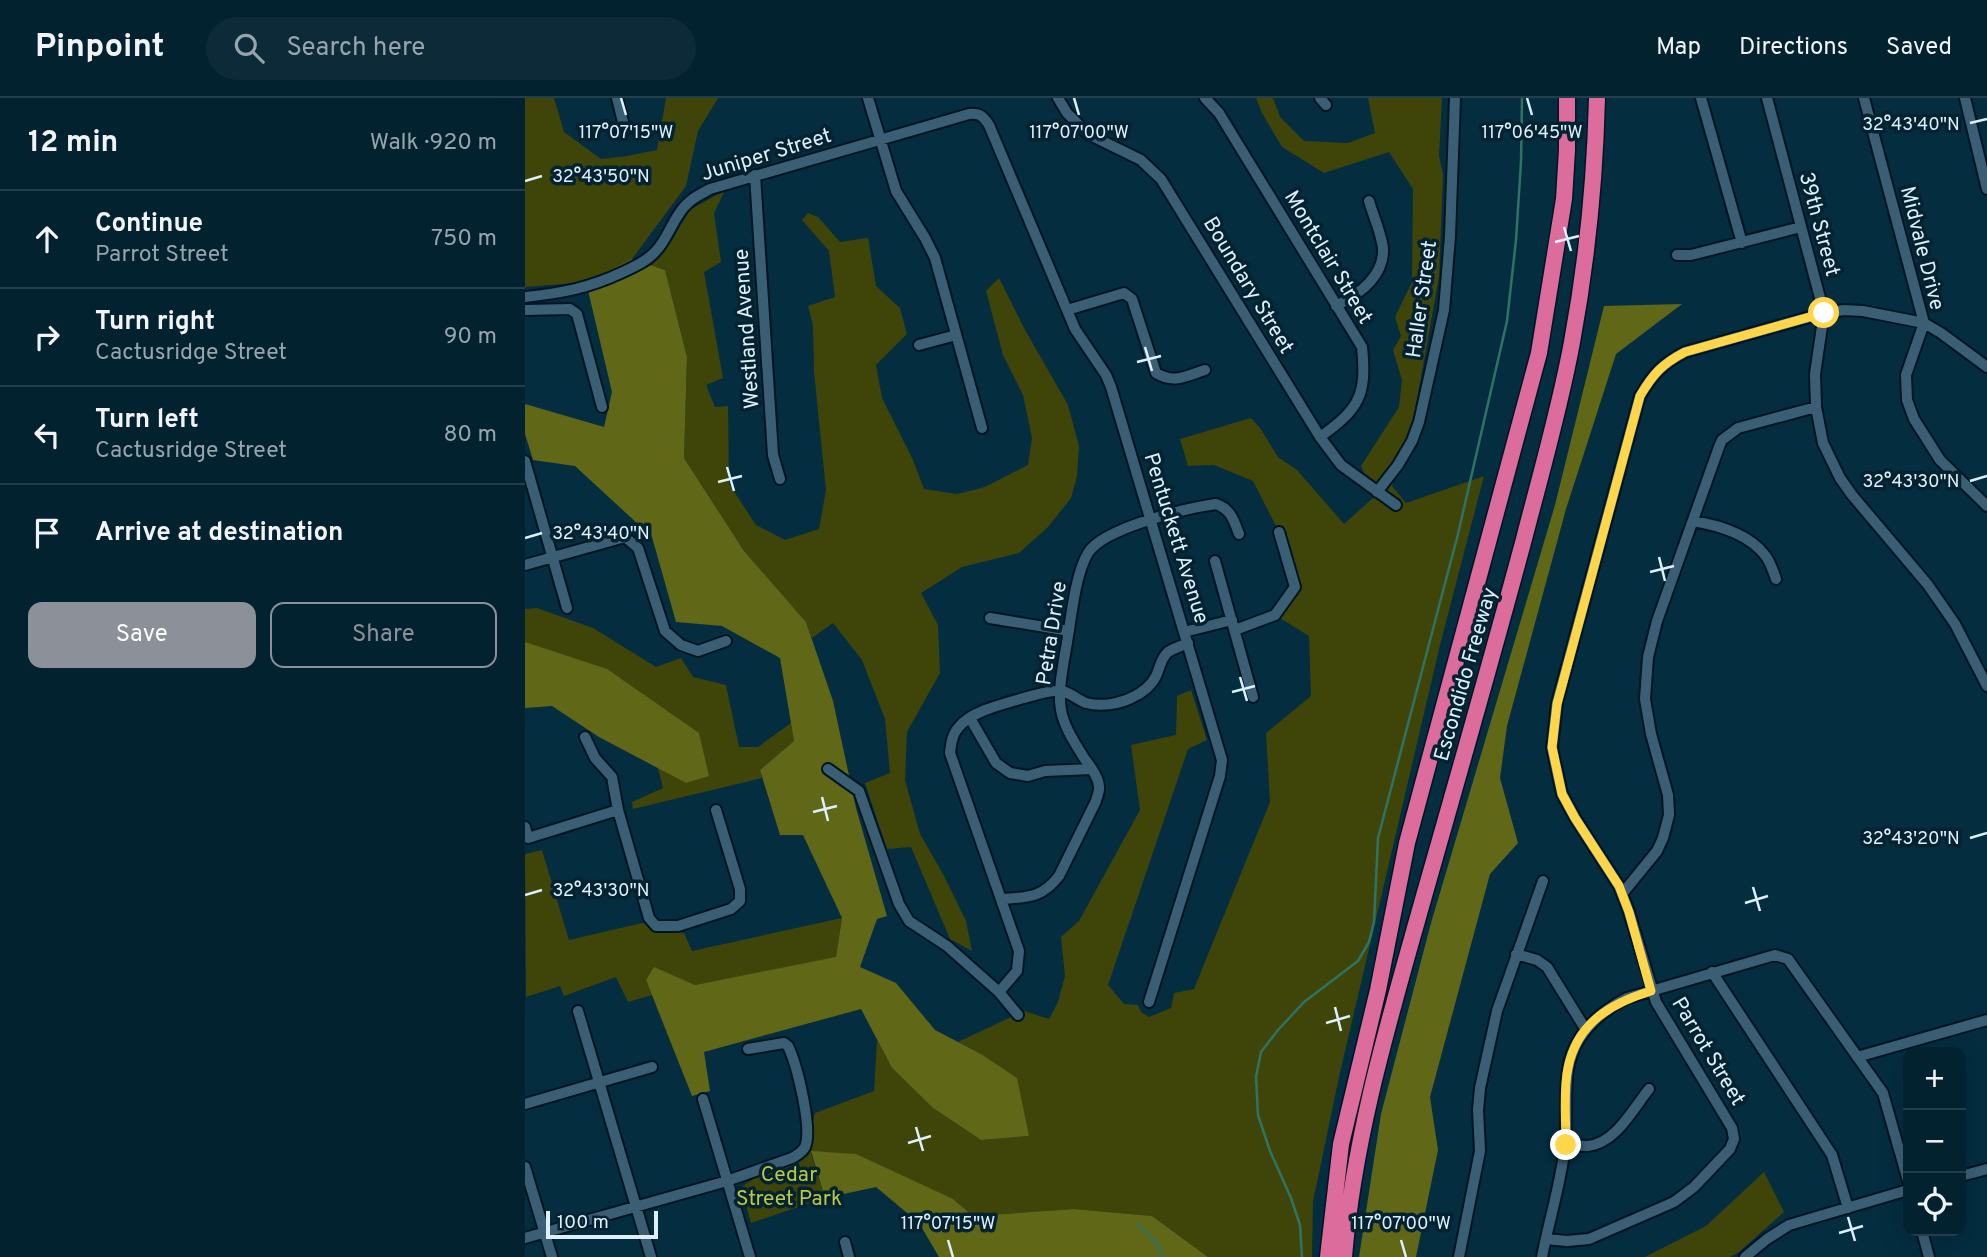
<!DOCTYPE html>
<html lang="en">
<head>
<meta charset="utf-8">
<style>
	body { margin:0; font-family:Overpass,sans-serif; background:#0d2a38; color:#f1f3f6 }
	.controls { position:absolute; right:21px; bottom:21px; display:grid; overflow:hidden; border-radius:14px; box-shadow:0 7px 28px #0002 }
	.controls button { width:63px; height:63px; display:grid; place-items:center; padding:0; border:0; border-bottom:2px solid #243f4c; background:#032230; color:#f1f3f6; font:35px sans-serif }
	.scale { position:absolute; left:21px; bottom:18px; width:112px; box-sizing:border-box; padding-left:7px; border:4px solid #dcf1fd; border-top:0; font-size:19px; line-height:24px; white-space:nowrap; color:#dcf1fd; -webkit-text-stroke:5px #052231; paint-order:stroke }
	.stop { position:absolute; width:21px; height:21px; margin:-16px; border:5px solid #ffd54a; border-radius:50%; background:#fff }
	.stop.end { background:#ffd54a; border-color:#fff; box-shadow:0 2px 7px #0008 }
	.list { margin:0; padding:0; list-style:none }
	h2 { display:flex; justify-content:space-between; align-items:center; height:91px; margin:0; padding:0 28px; font-size:30px }
	h2 small { font-size:23px; font-weight:400; color:#97a4ab }
	.list li { display:grid; grid-template-columns:46px 1fr auto; gap:21px; align-items:center; box-sizing:border-box; height:98px; padding:0 28px; border-top:2px solid #243f4c }
	.list b { display:block; font-size:26px; white-space:nowrap }
	.list p { margin:0; font-size:23px; white-space:nowrap; color:#97a4ab }
	.list em { font-size:23px; font-style:normal; color:#97a4ab }
	.actions { display:flex; gap:14px; padding:21px 28px }
	.actions a { flex:1; padding:16px 0; border:2px solid #8c9099; border-radius:14px; text-align:center; font-size:24px; color:#8c9099 }
	.actions .main { background:#8c9099; color:#fff }
	.icon { flex:none; width:38px; height:38px; fill:none; stroke:currentColor; stroke-width:2; stroke-linecap:round; stroke-linejoin:round }
	.map { position:relative; flex:none; width:1462px; height:1159px; overflow:hidden }
	header { display:flex; align-items:center; gap:42px; box-sizing:border-box; height:98px; padding:0 35px; background:#032230; border-bottom:2px solid #243f4c }
	header strong { font-size:33px }
	nav { display:flex; gap:38px; margin-inline-start:auto; font-size:24px }
	.search { width:490px; height:63px; background:#0d2a38; display:flex; align-items:center; gap:18px; box-sizing:border-box; padding:0 24px; border-radius:38px; color:#97a4ab; font-size:26px }
	main { display:flex }
	aside { flex:1; background:#032230 }
	.map>svg:first-child { display:block }
</style>
</head>
<body>
<header>
<strong>Pinpoint</strong>
<div class="search"><svg class="icon" aria-label="search" viewBox="0 0 24 24"><circle cx="10" cy="10" r="6"/><path d="M15 15l6 6"/></svg>Search here</div>
<nav><a>Map</a><a>Directions</a><a>Saved</a></nav>
</header>
<main>
<aside>
<h2>12 min<small>Walk · 920 m</small></h2>
<ul class="list">
<li><svg class="icon" aria-label="ahead" viewBox="0 0 24 24"><path d="M12 20V5M6 11l6-6 6 6"/></svg><div><b>Continue</b><p>Parrot Street</p></div><em>750 m</em></li>
<li><svg class="icon" aria-label="right" viewBox="0 0 24 24"><path d="M7 20v-9h11M14 6l5 5-5 5"/></svg><div><b>Turn right</b><p>Cactusridge Street</p></div><em>90 m</em></li>
<li><svg class="icon" aria-label="left" viewBox="0 0 24 24"><path d="M17 20v-9H6M10 6l-5 5 5 5"/></svg><div><b>Turn left</b><p>Cactusridge Street</p></div><em>80 m</em></li>
<li><svg class="icon" aria-label="arrive" viewBox="0 0 24 24"><path d="M6 21V4h12l-3 4 3 4H6"/></svg><div><b>Arrive at destination</b></div></li>
</ul>
<div class="actions"><a class="main">Save</a><a>Share</a></div>
</aside>
<div class="map">
<svg width="1462" height="1159" viewBox="0 0 1462 1159">
	<rect width="100%" height="100%" fill="#042d40"/>
	<path fill="#3f4509" d="M 0,0 L 29,0 L 39,34 L 76,61 L 102,58 L 132,52 L 141,0 L 193,0 L 173,33 L 161,88 L 107,161 L 61,184 L 0,189 Z
		M 731,0 L 748,0 L 755,19 L 779,43 L 823,45 L 850,35 L 843,0 L 917,0 L 914,58 L 918,77 L 914,179 L 889,318 L 867,388 L 881,405 L 959,378 L 915,547 L 814,979 L 788,1104 L 787,1159 L 683,1159 L 627,1118 L 549,1111 L 448,1118 L 428,1101 L 286,1055 L 300,1100 L 226,1125 L 216,1089 L 244,1071 L 278,1057 L 290,1015 L 349,993 L 352,942 L 367,970 L 408,1010 L 456,1042 L 504,1038 L 456,956 L 433,944 L 499,913 L 524,921 L 533,904 L 540,878 L 536,839 L 554,823 L 615,712 L 606,647 L 651,637 L 652,598 L 666,592 L 682,642 L 663,651 L 583,887 L 599,906 L 613,907 L 616,914 L 624,919 L 646,910 L 649,895 L 669,891 L 745,704 L 741,635 L 786,598 L 784,538 L 750,517 L 770,489 L 754,434 L 728,383 L 689,367 L 663,368 L 655,341 L 726,320 L 735,330 L 753,359 L 772,372 L 819,426 L 850,398 L 836,368 L 874,309 L 877,282 L 868,252 L 876,238 L 870,219 L 887,184 L 888,91 L 864,54 L 799,75 L 757,49 L 737,15 Z
		M 200,92 L 189,115 L 196,164 L 179,174 L 198,280 L 181,287 L 190,309 L 203,308 L 204,386 L 231,427 L 260,442 L 294,431 L 301,392 L 289,274 L 288,227 L 283,208 L 310,199 L 304,153 L 277,122 L 283,115 L 293,119 L 315,144 L 343,140 L 351,188 L 375,210 L 382,236 L 351,267 L 357,300 L 388,362 L 399,391 L 432,396 L 460,389 L 503,367 L 507,340 L 498,297 L 478,257 L 461,193 L 474,180 L 500,232 L 543,307 L 554,348 L 552,378 L 546,400 L 523,429 L 494,455 L 437,469 L 396,495 L 413,527 L 415,575 L 382,634 L 380,682 L 395,736 L 418,776 L 441,823 L 447,853 L 425,841 L 386,749 L 362,751 L 340,685 L 365,675 L 360,621 L 337,562 L 308,525 L 287,540 L 281,524 L 219,453 L 159,360 L 162,259 L 140,172 L 126,168 L 142,150 L 165,112 Z
		M 12,510 L 68,530 L 131,569 L 156,560 L 168,579 L 201,587 L 214,649 L 233,649 L 266,625 L 269,643 L 235,672 L 237,680 L 108,711 L 107,704 L 138,690 L 133,670 L 161,685 L 0,546 L 0,511 Z
		M 17,752 L 44,842 L 117,825 L 159,835 L 167,853 L 317,820 L 311,860 L 170,887 L 129,870 L 121,882 L 127,897 L 103,904 L 91,879 L 39,898 L 35,888 L 1,899 L 0,756 Z
		M 1239,1074 L 1259,1114 L 1214,1154 L 1205,1159 L 1120,1159 L 1181,1128 Z"/>
	<path fill="#606716" d="M 107,161 L 140,172 L 162,259 L 159,360 L 219,453 L 281,524 L 308,603 L 331,710 L 362,818 L 352,821 L 335,869 L 371,885 L 410,932 L 456,956 L 492,980 L 504,1038 L 456,1042 L 408,1010 L 367,970 L 336,911 L 179,954 L 185,993 L 167,998 L 121,882 L 129,869 L 170,887 L 311,859 L 317,820 L 278,737 L 255,737 L 235,672 L 269,643 L 255,560 L 197,528 L 151,524 L 127,439 L 50,368 L 8,362 L 0,336 L 0,306 L 79,329 L 87,294 L 61,184 Z
		M 1157,206 L 1091,256 L 1041,411 L 982,628 L 975,680 L 993,745 L 965,776 L 905,999 L 913,1052 L 891,1159 L 834,1159 L 856,1016 L 906,825 L 1030,407 L 1079,208 Z
		M 0,544 L 82,571 L 174,635 L 184,678 L 161,685 L 74,639 L 27,608 L 0,610 Z
		M 286,1053 L 331,1056 L 428,1101 L 448,1118 L 549,1111 L 627,1118 L 683,1159 L 414,1159 L 394,1125 L 351,1089 L 300,1100 Z"/>
	<g fill="none" stroke-linecap="round" stroke-linejoin="round">
		<path stroke="#2e7464" stroke-width="2.5" d="M 613,1126 L 632,1146 L 638,1159
			M 777,1159 L 775,1127 L 766,1100 L 745,1053 L 733,1017 L 731,979 L 736,954 L 753,932 L 779,904 L 833,863 L 844,844 L 849,824 L 853,740 L 933,436 L 982,223 L 991,142 L 996,64 L 997,0"/>
		<defs>
			<path id="minor" d="M 92,0 L 100,32
				M 343,0 L 371,93 L 400,140 L 410,160 L 457,330
				M 533,0 L 542,15 L 563,36 L 616,62 L 636,81 L 795,339 L 816,367 L 871,407
				M 680,0 L 694,15 L 837,249 C 842,298 834,311 795,339
				M 795,0 L 801,7
				M 1176,0 L 1217,145
				M 1242,0 L 1299,215 L 1290,276 L 1291,309 L 1298,345 L 1315,380 L 1327,397 L 1403,487 L 1430,526 L 1462,588
				M 1339,0 L 1399,225 L 1381,277 L 1382,302 L 1389,321 L 1415,362 L 1462,408
				M 1440,0 L 1462,91
				M 230,77 L 248,357 L 255,381
				M 1152,157 L 1166,157 L 1276,129
				M 0,199 C 38,195 64,190 98,174 C 109,169 122,163 130,154 C 144,140 148,118 163,105 C 169,99 178,95 185,91 L 444,16 C 455,15 458,18 464,27 L 550,231 L 581,277 L 586,289 L 697,662 L 695,678 L 624,904
				M 811,208 C 833,197 859,179 858,151 C 857,137 848,117 844,103
				M 0,212 L 45,211 L 52,216 L 77,309
				M 542,212 L 599,195 L 607,201 L 631,275 C 649,286 661,278 680,272
				M 394,247 L 431,237
				M 0,363 L 42,510
				M 852,394 L 873,367 L 887,343 L 894,324 L 919,212 L 925,138 L 930,0
				M 1168,423 C 1192,427 1223,436 1239,456 C 1245,462 1248,473 1251,481
				M 690,463 L 728,599
				M 0,467 L 100,439 L 113,450 L 140,533 L 156,547 L 173,553 L 201,543
				M 465,520 L 544,533
				M 710,532 L 750,517 L 770,489 L 754,434
				M 659,534 L 707,522
				M 445,620 L 471,665 L 485,675 L 503,678 L 520,673 L 567,671
				M 60,639 L 70,660 L 87,679 L 93,712 L 124,820 L 131,828 L 153,828 L 206,811 L 215,803 L 215,791 L 191,712
				M 303,671 L 334,693 L 374,806 L 384,823 L 422,848 L 474,894 L 493,917
				M 0,729 L 3,740 L 93,712
				M 1097,796 L 1132,753 L 1138,740 L 1144,717 L 1143,697 L 1126,636 L 1120,601 L 1123,559 L 1132,523 L 1194,349 L 1197,342 L 1213,330 L 1291,309
				M 476,801 C 502,799 516,801 534,778 L 571,703 C 572,698 575,693 574,688 C 573,678 565,668 559,660 C 550,645 539,629 536,612 C 532,591 540,559 543,538 C 547,513 551,475 563,455 C 578,430 662,410 691,406 C 706,411 709,423 714,436
				M 991,856 L 1012,862 L 1022,869 L 1061,932
				M 1187,874 L 1307,1057 L 1323,1110
				M 474,894 L 492,873 L 494,853 L 425,655 C 426,646 427,637 433,630 C 439,622 450,616 460,612 C 471,608 528,590 537,593 C 546,595 553,602 561,605 C 576,609 595,606 608,599 C 617,595 627,587 631,578 C 635,569 636,560 643,554 C 649,550 656,548 663,545
				M 53,913 L 126,1159
				M 1332,959 L 1462,922
				M 178,1001 L 225,1159
				M 0,1006 L 127,969
				M 1040,1047 C 1048,1047 1056,1048 1063,1048 C 1091,1045 1108,1011 1124,991
				M 0,1069 L 27,1159
				M 1436,1078 L 1462,1071
				M 1397,1133 L 1404,1159
				M 0,1140 L 202,1083 L 267,1060 C 272,1057 277,1055 280,1049 C 288,1031 272,967 263,948 L 259,945 L 223,951
				M 1021,1141 L 1042,1143 L 1064,1141 L 1149,1104 L 1169,1089 L 1205,1051 L 1209,1041 L 1207,1030 L 1131,904 L 1104,814 L 1094,788 L 1050,720 L 1037,696 L 1027,650 L 1032,605 L 1115,298 C 1128,276 1137,266 1160,254 L 1299,215 L 1319,212 L 1338,213 L 1399,225 L 1416,235 L 1462,269
				M 320,1144 L 324,1159
				M 934,1159 L 955,1053 L 953,1012 L 955,990 L 972,913 L 1018,783
				M 1017,1159 C 1024,1122 1036,1085 1040,1048 C 1043,1023 1039,997 1043,972 C 1048,938 1073,915 1102,900 L 1250,857 L 1263,861 L 1358,995 L 1383,1083
				M 1220,1159 L 1242,1141 L 1264,1127 L 1383,1092"/>
			<path id="highway" d="M 803,1159 L 816,1046 L 853,892 L 882,745 L 1014,255 L 1039,101 L 1042,52 L 1042,0
				M 819,1159 C 829,1036 866,916 899,798 C 933,679 967,560 999,441 C 1016,375 1035,310 1047,244 C 1062,163 1070,82 1072,0"/>
		</defs>
		<use href="#minor" stroke="#001422" stroke-width="14"/>
		<use href="#highway" stroke="#001422" stroke-width="19"/>
		<use href="#minor" stroke="#3a5f75" stroke-width="10"/>
		<use href="#highway" stroke="#db6c9b" stroke-width="16"/>
	</g>
	<g fill="none" stroke-linecap="round" stroke-linejoin="round">
		<path stroke="#ffd54a" stroke-width="9" d="M 1041,1047 C 1041,1024 1038,992 1043,970 C 1052,925 1086,905 1126,893 L 1104,814 L 1094,788 L 1050,720 L 1037,696 L 1027,649 L 1032,606 L 1115,298 C 1128,276 1137,266 1160,254 L 1299,215"/>
	</g>
	<path fill="none" stroke="#dcf1fd" stroke-width="2.5" d="M 96,0 L 101,17M 549,0 L 554,17M 1002,0 L 1007,17M 1445,25 L 1462,21M 0,83 L 17,78M 1039,129 L 1046,153M 1030,144 L 1054,138M 620,249 L 627,273M 612,264 L 636,258M 202,369 L 209,393M 1445,383 L 1462,378M 193,384 L 217,378M 0,440 L 17,435M 1134,459 L 1140,483M 1125,474 L 1149,468M 715,579 L 722,603M 707,594 L 730,588M 297,699 L 303,723M 288,714 L 312,708M 1445,740 L 1462,735M 1228,789 L 1235,813M 0,797 L 17,792M 1220,805 L 1243,798M 810,909 L 816,933M 801,925 L 825,918M 391,1029 L 398,1053M 383,1045 L 406,1038M 1323,1119 L 1330,1143M 1314,1135 L 1338,1128M 423,1142 L 428,1159M 876,1142 L 881,1159"/>
	<g text-anchor="middle" stroke-width="7" stroke-linejoin="round" paint-order="stroke">
		<g font-size="21" fill="#dcf1fd" stroke="#052231">
			<text transform="translate(241 56) rotate(-17)" y="7">Juniper Street</text>
			<text transform="translate(1295 126) rotate(75)" y="7">39th Street</text>
			<text transform="translate(1398 150) rotate(76)" y="7">Midvale Drive</text>
			<text transform="translate(804 159) rotate(59)" y="7">Montclair Street</text>
			<text transform="translate(724 187) rotate(59)" y="7">Boundary Street</text>
			<text transform="translate(896 201) rotate(-82)" y="7">Haller Street</text>
			<text transform="translate(221 231) rotate(-94)" y="7">Westland Avenue</text>
			<text transform="translate(652 440) rotate(73)" y="7">Pentuckett Avenue</text>
			<text transform="translate(526 535) rotate(-81)" y="7">Petra Drive</text>
			<text transform="translate(940 576) rotate(-74)" y="7">Escondido Freeway</text>
			<text transform="translate(1184 953) rotate(59)" y="7">Parrot Street</text>
		</g>
		<g font-size="21" fill="#bcca41" stroke="#052231">
			<text x="264" y="1083">Cedar<tspan x="264" dy="24">Street Park</tspan></text>
		</g>
	</g>
	<g font-size="18" text-anchor="middle" fill="#dcf1fd" stroke="#052231" stroke-width="7" stroke-linejoin="round" paint-order="stroke">
		<text x="1386" y="32">32°43'40"N</text>
		<text x="101" y="40">117°07'15"W</text>
		<text x="554" y="40">117°07'00"W</text>
		<text x="1007" y="40">117°06'45"W</text>
		<text x="76" y="84">32°43'50"N</text>
		<text x="1386" y="389">32°43'30"N</text>
		<text x="76" y="441">32°43'40"N</text>
		<text x="1386" y="746">32°43'20"N</text>
		<text x="76" y="798">32°43'30"N</text>
		<text x="423" y="1131">117°07'15"W</text>
		<text x="876" y="1131">117°07'00"W</text>
	</g>
</svg>
<div class="controls">
<button>+</button>
<button>−</button>
<button><svg class="icon" aria-label="locate" viewBox="0 0 24 24"><circle cx="12" cy="12" r="6"/><path d="M12 2v4M12 18v4M2 12h4M18 12h4"/></svg></button>
</div>
<div class="scale">100 m</div>
<div class="stop" style="left:1299px;top:215px"></div>
<div class="stop end" style="left:1041px;top:1047px"></div>
</div>
</main>
</body>
</html>
